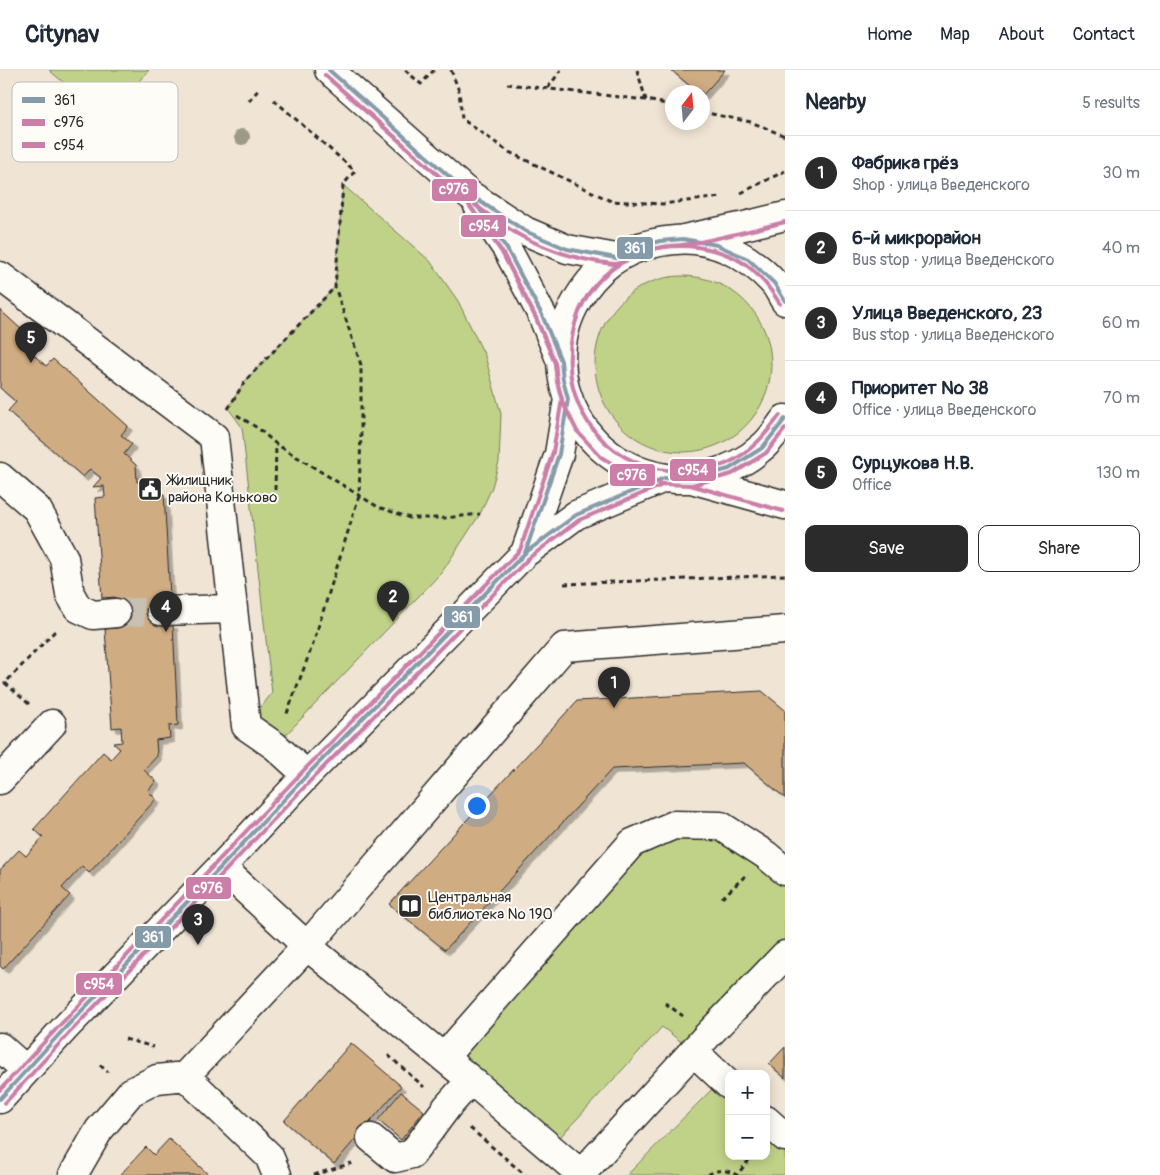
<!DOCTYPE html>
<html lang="en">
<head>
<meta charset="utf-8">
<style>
	body { margin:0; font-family:Pangolin,sans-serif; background:#f2f2f3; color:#1f2937 }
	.controls { position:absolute; right:15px; bottom:15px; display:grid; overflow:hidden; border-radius:10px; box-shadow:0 2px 12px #0003 }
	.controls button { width:45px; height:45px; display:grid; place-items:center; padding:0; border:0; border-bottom:1px solid #e0e1e3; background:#fff; color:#1f2937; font:25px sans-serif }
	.compass { position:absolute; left:665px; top:15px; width:45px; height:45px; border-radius:50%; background:#fff; box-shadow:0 2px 12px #0003; rotate:16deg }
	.you { position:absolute; left:476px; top:735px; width:18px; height:18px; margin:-12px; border:4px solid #fff; border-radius:50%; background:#1a73e8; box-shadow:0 0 0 8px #1a73e833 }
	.badge { display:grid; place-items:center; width:32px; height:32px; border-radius:50%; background:#2b2b2b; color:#fff; font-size:16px; font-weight:700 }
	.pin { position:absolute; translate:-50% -41px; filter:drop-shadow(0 1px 2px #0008) }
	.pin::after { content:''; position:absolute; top:26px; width:18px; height:15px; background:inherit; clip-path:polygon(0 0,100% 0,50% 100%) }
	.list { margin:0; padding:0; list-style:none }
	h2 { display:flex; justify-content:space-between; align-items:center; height:65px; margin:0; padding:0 20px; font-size:21px }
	h2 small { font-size:16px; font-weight:400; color:#747a83 }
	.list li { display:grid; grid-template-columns:32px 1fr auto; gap:15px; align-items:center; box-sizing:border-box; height:75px; padding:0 20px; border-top:1px solid #e0e1e3 }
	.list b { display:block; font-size:19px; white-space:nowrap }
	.list p { margin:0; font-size:16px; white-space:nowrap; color:#747a83 }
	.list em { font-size:16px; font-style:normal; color:#747a83 }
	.actions { display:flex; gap:10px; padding:15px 20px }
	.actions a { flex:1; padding:11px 0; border:1px solid #2b2b2b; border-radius:10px; text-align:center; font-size:18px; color:#2b2b2b }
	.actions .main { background:#2b2b2b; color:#fff }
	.map { position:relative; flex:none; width:785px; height:1105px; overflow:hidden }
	header { display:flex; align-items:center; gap:30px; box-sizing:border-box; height:70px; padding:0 25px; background:#fff; border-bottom:1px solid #e0e1e3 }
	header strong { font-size:24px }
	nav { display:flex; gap:28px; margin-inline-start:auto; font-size:18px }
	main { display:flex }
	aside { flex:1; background:#fff }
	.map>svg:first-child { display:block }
</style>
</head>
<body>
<header>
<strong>Citynav</strong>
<nav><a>Home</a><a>Map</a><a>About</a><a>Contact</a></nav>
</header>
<main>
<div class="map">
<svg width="785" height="1105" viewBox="0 0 785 1105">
	<defs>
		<filter id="shadow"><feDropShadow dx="4.5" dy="4.5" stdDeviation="0" flood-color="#0004"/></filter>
	</defs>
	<rect width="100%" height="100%" fill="#f0e4d4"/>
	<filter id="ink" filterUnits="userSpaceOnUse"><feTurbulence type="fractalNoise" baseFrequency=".02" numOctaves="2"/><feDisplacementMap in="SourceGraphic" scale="10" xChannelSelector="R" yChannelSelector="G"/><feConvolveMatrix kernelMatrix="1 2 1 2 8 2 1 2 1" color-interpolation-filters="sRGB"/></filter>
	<g filter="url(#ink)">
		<path fill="#c0d288" stroke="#767e5a" d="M 49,0 L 149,0 L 105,48 Z
			M 343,115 L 430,191 L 458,231 L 485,286 L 501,344 L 499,392 L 492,417 L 480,444 L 442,502 L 275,676 L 246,656 L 272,623 L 242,357 L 228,338 L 245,311 L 335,217 Z
			M595 294a88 88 0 1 1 176 0a88 88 0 1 1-176 0Z
			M 721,756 L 785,801 L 785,885 L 693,981 L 662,957 L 550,1078 L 444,987 L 632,773 Z
			M 722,1009 L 729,1015 L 729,1086 L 766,1086 L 766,1050 L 785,1067 L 785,1105 L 627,1105 Z"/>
		<path fill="#d0ac82" stroke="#2b2b2b" filter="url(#shadow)" d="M 671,0 L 725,0 L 702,26 L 702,22 L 697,22 Z
			M 0,240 L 33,270 L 26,278 L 46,296 L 53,289 L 128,356 L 121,365 L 132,374 L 124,384 L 136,395 L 137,412 L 153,411 L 154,424 L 164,424 L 170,525 L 160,526 L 161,554 L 173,554 L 178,655 L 169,656 L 170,668 L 156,670 L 157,686 L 144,700 L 156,711 L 148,721 L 156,729 L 89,803 L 82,796 L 62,818 L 70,825 L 3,899 L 0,896 L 0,800 L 19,780 L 26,786 L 43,767 L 34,759 L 103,682 L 111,689 L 120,679 L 113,673 L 122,672 L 121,657 L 112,658 L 105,559 L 117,558 L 115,527 L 102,528 L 95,428 L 105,427 L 104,416 L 93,417 L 101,408 L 90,399 L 83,407 L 8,341 L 16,332 L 0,318 Z
			M 762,621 L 785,640 L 785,728 L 744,693 L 612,699 L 445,880 L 389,834 L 577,631 Z
			M 351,973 L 401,1016 L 334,1094 L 284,1051 Z
			M 785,977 L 785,1008 L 769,994 Z
			M 401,1022 L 424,1041 L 401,1070 L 378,1050 Z
			M 169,1069 L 209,1105 L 120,1105 L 146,1077 L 154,1085 Z"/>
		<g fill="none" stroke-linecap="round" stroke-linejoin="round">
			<path stroke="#c9bfb2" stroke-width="28" stroke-dasharray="28 14" stroke-linecap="butt" d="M 116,543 L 161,541"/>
			<defs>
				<path id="minor" d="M 684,169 L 740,157 L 785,146
					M 0,206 L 214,367 L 246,656 L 275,676 L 307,705
					M 0,407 L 37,439 L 64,488 L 70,524 L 78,538 L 93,545 L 116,543
					M 525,483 L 559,384 L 568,329
					M 161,541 L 233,539
					M 0,710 L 52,654
					M 221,797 L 307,876 L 471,1010 L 582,1105
					M 0,977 L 26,1000
					M 693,981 L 729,1015
					M 444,987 L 632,773 L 674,755 L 721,756 L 766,785 L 785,801
					M 185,1006 L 307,876 L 564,577 L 785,560
					M 0,1029 L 65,958 L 221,797 L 307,705 L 525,483 L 576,445 L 664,408
					M 766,1050 L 785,1067
					M 371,1068 L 395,1088 L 412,1084 L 447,1037 L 471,1010
					M 581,1104 L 707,966 L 785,885
					M 73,1105 L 99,1060 L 131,1022 L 157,1009 L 185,1006 L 269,1086 L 277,1105"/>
				<path id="major" d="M 329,0 L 470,125 L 525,161 L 567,179 L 616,188
					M 478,136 L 507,179 L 542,245 L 560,289
					M 785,231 C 781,225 778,217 773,212 C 749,186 712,166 675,170 C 637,173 605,189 583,221 C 525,304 590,413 689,409 C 697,409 704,406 711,404 C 729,399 747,391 761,378 C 771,371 778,358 785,349
					M 695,410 L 785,435"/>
			</defs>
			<use href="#minor" stroke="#2b2b2b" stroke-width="31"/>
			<use href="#major" stroke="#2b2b2b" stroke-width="31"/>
			<path stroke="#2b2b2b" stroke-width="3" stroke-dasharray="5 4" stroke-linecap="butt" d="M 405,0 L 421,14 L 434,0
				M 451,0 L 459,21 L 462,49 L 509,82 L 611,131 L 662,134 L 721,127
				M 637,0 L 646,30
				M 507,14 L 646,30 L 672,35
				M 548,18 L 561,0
				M 274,30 L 355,101 L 343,115 L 335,217 L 361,295 L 361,362 L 359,426 L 313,574 L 286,646
				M 249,31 L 260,18
				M 702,42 L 751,52 L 785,66
				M 741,123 L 785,101
				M 228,339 L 245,311 L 335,217
				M 237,345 L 259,359 L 276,374 L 378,437 L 410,448 L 445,448 L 480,444
				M 275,420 L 276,375
				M 564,514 L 785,505
				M 29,634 L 5,613 L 57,559
				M 722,828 L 745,806
				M 665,933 L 683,946
				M 125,969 L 154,977
				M 388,985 L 424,1017
				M 100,995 L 108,1002
				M 470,1058 L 525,1105
				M 314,1105 L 352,1093
				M 708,1105 C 718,1098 727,1100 737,1105 L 752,1086"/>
			<use href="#minor" stroke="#fdfcf7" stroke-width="28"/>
			<use href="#major" stroke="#fdfcf7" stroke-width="28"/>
			<defs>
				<path id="bus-1" d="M 478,130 L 525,161 L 567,179 L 616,188 L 637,177 L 660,171 L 683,169 L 717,175 L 748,189 L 774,213 L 785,231
					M 517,492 L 525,483 L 576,445 L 664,408 L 691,409 L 729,399 L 762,378 L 785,349
					M 0,1029 L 65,958 L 221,797 L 307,705 L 525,483 L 559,384 L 568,329 L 563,310 L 561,291 L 542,245 L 507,179 L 470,125 L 329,0"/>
				<path id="bus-2" d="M 325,5 L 465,129 L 502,182 L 536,248 L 555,293 L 557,311 L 562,331 L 577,361 L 601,387 L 631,405 L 663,414 L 692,415 L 732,404 L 766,383 L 785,359
					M 475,135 C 490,146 506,158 523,167 C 551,181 582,191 614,194 C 622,195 639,183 649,180 C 680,172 718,176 745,194 C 759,204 771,219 780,234
					M 5,1033 L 70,962 L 225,801 L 312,709 L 529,488 L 579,450 L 665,414 L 690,415 L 783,441"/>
				<path id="bus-3" d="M 780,345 C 765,365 751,382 728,393 C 717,398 703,399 691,400 C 612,408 555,338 573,262 C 579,233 595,209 621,193 C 634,185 648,179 663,177 C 672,175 681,176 689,174 C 721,168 753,160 785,152
					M 0,1020 L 61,954 L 216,793 L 303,701 L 520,480 L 553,382 L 562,329 L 557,311 L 555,293 L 536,248 L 502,182 L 465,129 L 325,5"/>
			</defs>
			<use href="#bus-1" stroke="#fdfcf7" stroke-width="8"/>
			<use href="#bus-2" stroke="#fdfcf7" stroke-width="8"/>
			<use href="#bus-3" stroke="#fdfcf7" stroke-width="8"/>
			<use href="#bus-1" stroke="#869baa" stroke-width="4"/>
			<use href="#bus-2" stroke="#ca7ea8" stroke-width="4"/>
			<use href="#bus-3" stroke="#ca7ea8" stroke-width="4"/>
		</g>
		<circle fill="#9c9a86" cx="242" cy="67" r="8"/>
	</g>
	<defs>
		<symbol id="civic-square" viewBox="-11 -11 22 22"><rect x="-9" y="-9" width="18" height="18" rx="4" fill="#2b2b2b" stroke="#fdfcf7"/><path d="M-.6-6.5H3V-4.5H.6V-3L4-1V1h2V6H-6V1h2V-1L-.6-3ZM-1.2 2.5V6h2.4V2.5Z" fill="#fff"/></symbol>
		<symbol id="library-square" viewBox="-11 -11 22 22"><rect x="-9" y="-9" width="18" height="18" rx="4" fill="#2b2b2b" stroke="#fdfcf7"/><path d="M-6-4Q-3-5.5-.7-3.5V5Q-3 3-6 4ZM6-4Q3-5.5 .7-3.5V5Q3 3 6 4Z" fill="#fff"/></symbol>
	</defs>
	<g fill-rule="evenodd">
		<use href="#civic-square" x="136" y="405" width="28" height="28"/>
		<use href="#library-square" x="396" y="822" width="28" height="28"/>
	</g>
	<g text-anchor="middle" stroke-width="4" stroke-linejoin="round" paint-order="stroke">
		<g font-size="15" fill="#2b2b2b" stroke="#fdfcf7" text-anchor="start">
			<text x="168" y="415">Жилищник<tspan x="168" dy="17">района Коньково</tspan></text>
			<text x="428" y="832">Центральная<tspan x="428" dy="17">библиотека № 190</tspan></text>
		</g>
	</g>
	<rect x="12" y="12" width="166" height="80" rx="8" fill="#fdfcf7" stroke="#bebdba" stroke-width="1"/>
	<rect x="22" y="27" width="23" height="6" fill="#869baa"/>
	<rect x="22" y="49" width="23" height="7" fill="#ca7ea8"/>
	<rect x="22" y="72" width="23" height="6" fill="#ca7ea8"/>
	<g font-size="14" fill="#2b2b2b">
		<text x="54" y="35">361</text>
		<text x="54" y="57">с976</text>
		<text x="54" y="80">с954</text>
	</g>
	<g stroke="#fdfcf7" stroke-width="2">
		<rect x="431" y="108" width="47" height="24" rx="5" fill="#ca7ea8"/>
		<rect x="460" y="144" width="47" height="24" rx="5" fill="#ca7ea8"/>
		<rect x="616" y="166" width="38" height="24" rx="5" fill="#869baa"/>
		<rect x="669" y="388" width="48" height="24" rx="5" fill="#ca7ea8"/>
		<rect x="609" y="393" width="47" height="24" rx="5" fill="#ca7ea8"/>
		<rect x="443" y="535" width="38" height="24" rx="5" fill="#869baa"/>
		<rect x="185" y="806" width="47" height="24" rx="5" fill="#ca7ea8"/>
		<rect x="134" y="855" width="38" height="24" rx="5" fill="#869baa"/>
		<rect x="75" y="902" width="48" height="24" rx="5" fill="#ca7ea8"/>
	</g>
	<g font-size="14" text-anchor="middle" font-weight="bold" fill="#fff">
		<text x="454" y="124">с976</text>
		<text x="484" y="161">с954</text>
		<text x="635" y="183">361</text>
		<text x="693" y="405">с954</text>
		<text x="632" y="410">с976</text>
		<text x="462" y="552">361</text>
		<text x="208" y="823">с976</text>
		<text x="153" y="872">361</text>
		<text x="99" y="919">с954</text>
	</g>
</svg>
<div class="controls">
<button>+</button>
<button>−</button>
</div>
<svg class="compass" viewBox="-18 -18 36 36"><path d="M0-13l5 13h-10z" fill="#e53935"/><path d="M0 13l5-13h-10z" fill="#747a83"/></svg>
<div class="you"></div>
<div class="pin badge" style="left:614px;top:638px">1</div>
<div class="pin badge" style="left:393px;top:552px">2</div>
<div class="pin badge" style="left:198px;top:875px">3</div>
<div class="pin badge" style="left:166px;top:562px">4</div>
<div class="pin badge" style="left:31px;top:293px">5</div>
</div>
<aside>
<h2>Nearby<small>5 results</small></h2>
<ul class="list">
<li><span class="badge">1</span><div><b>Фабрика грёз</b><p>Shop · улица Введенского</p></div><em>30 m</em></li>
<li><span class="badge">2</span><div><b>6-й микрорайон</b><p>Bus stop · улица Введенского</p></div><em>40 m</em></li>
<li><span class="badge">3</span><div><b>Улица Введенского, 23</b><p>Bus stop · улица Введенского</p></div><em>60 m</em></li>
<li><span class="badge">4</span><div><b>Приоритет № 38</b><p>Office · улица Введенского</p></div><em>70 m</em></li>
<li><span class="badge">5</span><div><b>Сурцукова Н.В.</b><p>Office</p></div><em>130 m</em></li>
</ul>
<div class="actions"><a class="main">Save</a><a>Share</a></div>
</aside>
</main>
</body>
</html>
